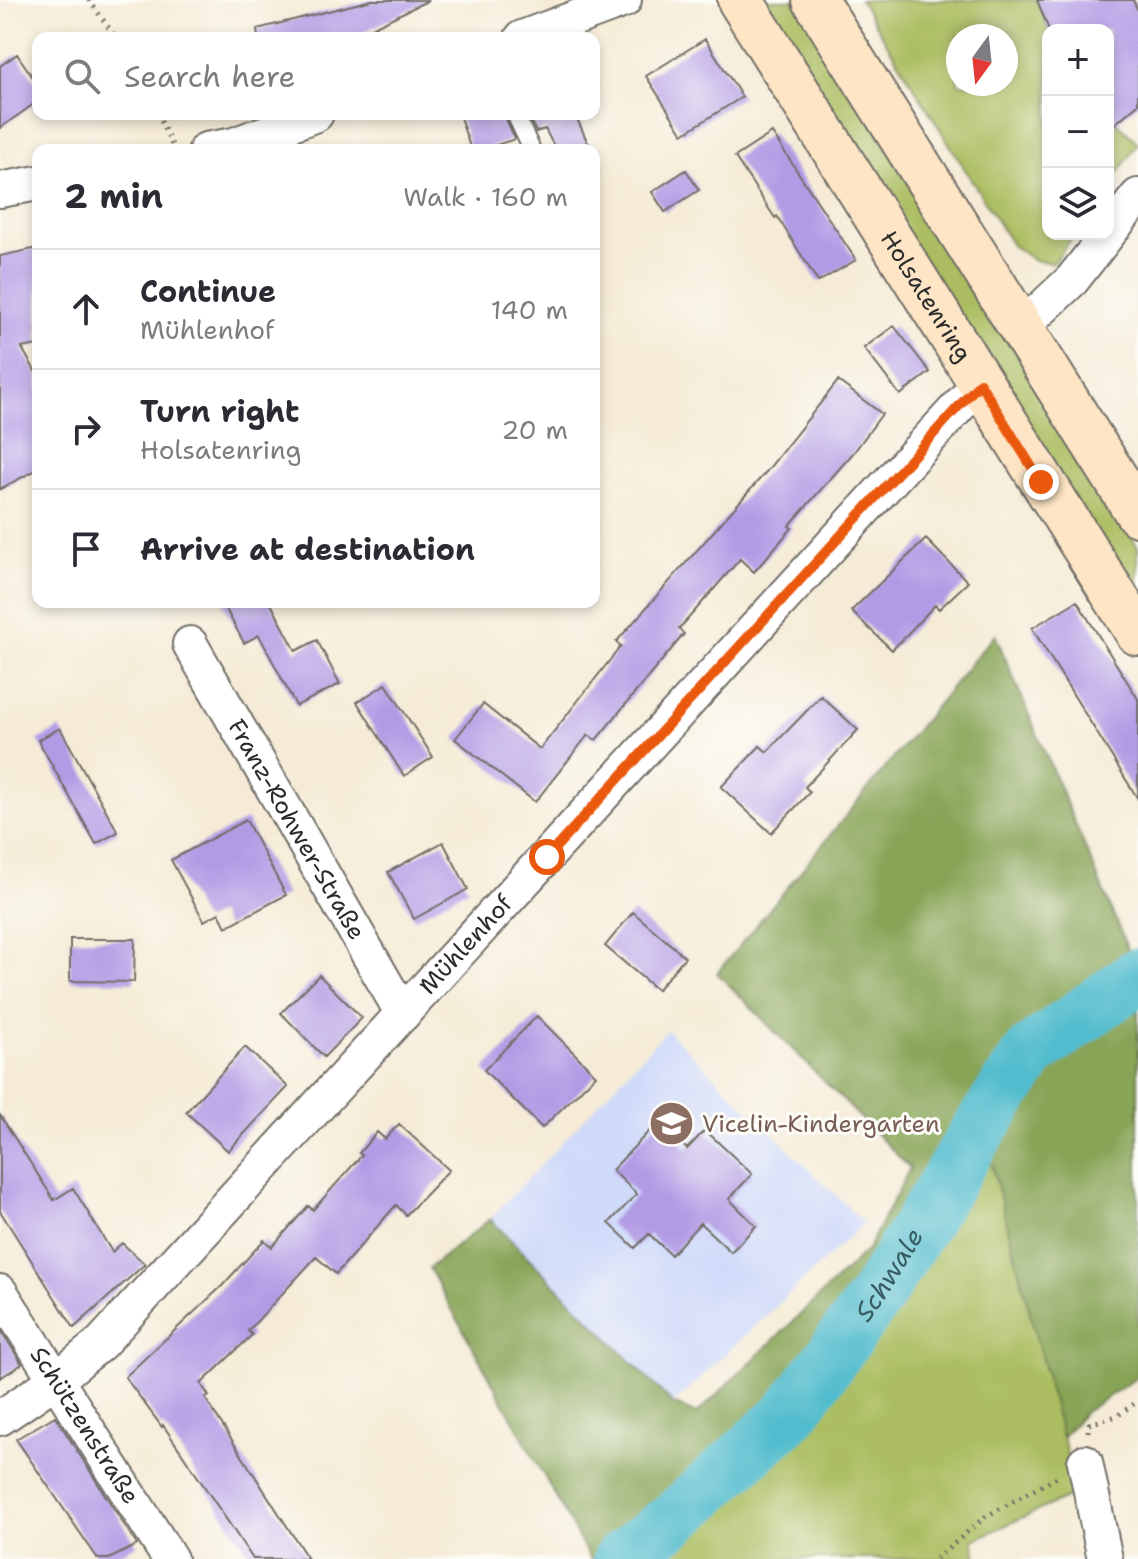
<!DOCTYPE html>
<html lang="en">
<head>
<meta charset="utf-8">
<style>
	body { margin:0; font-family:"Shantell Sans",sans-serif; background:#f2f2f3; color:#2b2b33 }
	.controls { position:absolute; right:24px; top:24px; display:grid; overflow:hidden; border-radius:16px; box-shadow:0 4px 12px #0003 }
	.controls button { width:72px; height:72px; display:grid; place-items:center; padding:0; border:0; border-bottom:2px solid #e1e1e2; background:#fff; color:#2b2b33; font:40px sans-serif }
	.compass { position:absolute; left:946px; top:24px; width:72px; height:72px; border-radius:50%; background:#fff; box-shadow:0 4px 12px #0003; rotate:195deg }
	.stop { position:absolute; width:24px; height:24px; margin:-18px; border:6px solid #ea580c; border-radius:50%; background:#fff }
	.stop.end { background:#ea580c; border-color:#fff; box-shadow:0 2px 8px #0008 }
	.list { margin:0; padding:0; list-style:none }
	h2 { display:flex; justify-content:space-between; align-items:center; height:104px; margin:0; padding:0 32px; font-size:34px }
	h2 small { font-size:26px; font-weight:400; color:#7c7c81 }
	.list li { display:grid; grid-template-columns:52px 1fr auto; gap:24px; align-items:center; box-sizing:border-box; height:120px; padding:0 32px; border-top:2px solid #e1e1e2 }
	.list b { display:block; font-size:30px; white-space:nowrap }
	.list p { margin:0; font-size:26px; white-space:nowrap; color:#7c7c81 }
	.list em { font-size:26px; font-style:normal; color:#7c7c81 }
	.icon { flex:none; width:44px; height:44px; fill:none; stroke:currentColor; stroke-width:2; stroke-linecap:round; stroke-linejoin:round }
	.map { position:relative; flex:none; width:1138px; height:1559px; overflow:hidden }
	.search { position:absolute; background:#fff; box-shadow:0 4px 12px #0003; left:32px; top:32px; width:568px; height:88px; display:flex; align-items:center; gap:20px; box-sizing:border-box; padding:0 28px; border-radius:16px; color:#7c7c81; font-size:30px }
	.panel { position:absolute; background:#fff; box-shadow:0 4px 12px #0003; left:32px; top:144px; width:568px; height:464px; border-radius:16px }
	.map>svg:first-child { display:block }
</style>
</head>
<body>
<div class="map">
<svg width="1138" height="1559" viewBox="0 0 1138 1559">
	<rect width="100%" height="100%" fill="#fdfcf7"/>
	<filter id="ink" filterUnits="userSpaceOnUse"><feTurbulence type="fractalNoise" baseFrequency=".0125" numOctaves="2"/><feDisplacementMap in="SourceGraphic" scale="16" xChannelSelector="R" yChannelSelector="G"/><feConvolveMatrix kernelMatrix="1 2 1 2 8 2 1 2 1" color-interpolation-filters="sRGB"/></filter>
	<filter id="wash" filterUnits="userSpaceOnUse"><feTurbulence type="fractalNoise" baseFrequency=".006" numOctaves="4" result="noise"/><feDisplacementMap in="SourceGraphic" scale="32" xChannelSelector="R" yChannelSelector="G"/><feGaussianBlur stdDeviation="1.8" result="paint"/><feColorMatrix in="noise" values="0 0 0 0 0 0 0 0 0 0 0 0 0 0 0 0 0 1.4 0 .05"/><feComposite in="paint" operator="in"/></filter>
	<g filter="url(#wash)">
		<rect width="100%" height="100%" fill="#f5ebd6"/>
		<path fill="#d0daf9" d="M 667,1030 L 864,1223 L 673,1404 L 490,1219 Z"/>
		<path fill="#abbd61" stroke="#6b7446" stroke-width="2" fill-rule="evenodd" d="M 752,0 L 794,0 L 1138,547 L 1138,613 Z
			M 860,0 L 1037,0 L 1049,30 L 1048,234 L 1075,234 L 1053,263 L 1033,260 L 1012,245 ZM 958,36 L 1006,36 L 1006,84 L 958,84 Z
			M 1108,114 L 1138,143 L 1108,188 Z
			M 982,1126 L 1077,1493 L 973,1540 L 977,1559 L 621,1559 L 674,1519 L 789,1415 Z"/>
		<path fill="#88a457" stroke="#5a6841" stroke-width="2" d="M 995,634 L 1138,973 L 1138,1377 L 1085,1412 L 1062,1437 L 982,1127 L 789,1415 L 674,1519 L 621,1559 L 590,1559 L 429,1268 L 490,1219 L 673,1404 L 697,1414 L 867,1250 L 910,1168 L 717,973 Z"/>
		<g fill="none" stroke-linecap="round" stroke-linejoin="round">
			<path stroke="#51bccd" stroke-width="56" id="s1" d="M 621,1559 L 674,1519 L 789,1415 L 875,1298 L 975,1136 L 1032,1052 L 1138,976"/>
		</g>
		<g id="blocks">
			<path fill="#b29be5" d="M 372,0 L 429,0 L 351,38 L 258,38 L 257,29 Z
				M 1037,0 L 1133,0 L 1138,10 L 1138,104 L 1108,130 L 1108,30 L 1049,30 Z
				M 705,39 L 742,97 L 683,134 L 646,76 Z
				M 17,54 L 38,85 L 38,101 L 0,128 L 0,66 Z
				M 459,114 L 504,114 L 515,139 L 481,150 L 471,150 Z
				M 527,114 L 575,114 L 591,150 L 556,150 L 545,129 L 536,132 Z
				M 772,133 L 856,260 L 818,282 L 777,216 L 775,218 L 735,157 Z
				M 686,170 L 699,190 L 665,212 L 652,192 Z
				M 38,248 L 38,345 L 22,348 L 38,376 L 38,469 L 0,489 L 0,256 Z
				M 894,326 L 930,372 L 900,395 L 864,348 Z
				M 838,381 L 882,414 L 854,452 L 789,526 L 792,528 L 754,572 L 740,559 L 679,629 L 684,634 L 596,740 L 588,735 L 535,802 L 455,739 L 483,704 L 540,749 L 621,646 L 616,642 L 766,472 Z
				M 926,539 L 968,582 L 939,609 L 935,605 L 892,650 L 851,611 Z
				M 1077,601 L 1138,699 L 1138,799 L 1032,628 Z
				M 222,602 L 270,602 L 296,651 L 317,640 L 340,684 L 296,706 L 259,635 L 244,643 Z
				M 386,684 L 433,757 L 404,776 L 357,702 Z
				M 821,696 L 858,730 L 805,787 L 810,792 L 771,833 L 721,787 L 760,746 L 767,752 Z
				M 60,728 L 118,832 L 96,844 L 38,740 Z
				M 246,820 L 286,895 L 226,927 L 219,913 L 204,921 L 171,860 Z
				M 443,842 L 468,889 L 414,919 L 388,872 Z
				M 633,912 L 685,957 L 657,990 L 605,946 Z
				M 70,939 L 135,939 L 134,982 L 70,981 Z
				M 319,975 L 362,1018 L 324,1057 L 281,1013 Z
				M 537,1016 L 596,1075 L 542,1128 L 484,1070 Z
				M 245,1047 L 288,1087 L 228,1151 L 186,1112 Z
				M 0,1115 L 54,1200 L 73,1188 L 112,1252 L 122,1243 L 145,1264 L 74,1328 L 0,1211 Z
				M 658,1122 L 687,1149 L 705,1130 L 752,1174 L 729,1199 L 756,1226 L 731,1252 L 700,1223 L 671,1255 L 649,1234 L 635,1248 L 609,1223 L 637,1194 L 612,1170 Z
				M 399,1124 L 449,1170 L 406,1215 L 396,1205 L 336,1274 L 316,1257 L 248,1331 L 252,1335 L 201,1384 L 209,1396 L 205,1398 L 308,1559 L 253,1559 L 163,1425 L 162,1427 L 125,1377 L 222,1286 L 264,1240 L 272,1247 L 308,1206 L 313,1210 L 362,1155 L 359,1153 L 377,1132 L 385,1139 Z
				M 0,1329 L 22,1364 L 0,1378 Z
				M 55,1416 L 137,1545 L 109,1559 L 98,1559 L 16,1439 Z"/>
		</g>
	</g>
	<g filter="url(#ink)">
		<use href="#blocks" fill-opacity="0" stroke="#726e67" stroke-width="2"/>
		<g fill="none" stroke-linecap="round" stroke-linejoin="round">
			<defs>
				<path id="lane" d="M 515,114 L 532,150"/>
				<g id="street">
					<path d="M 522,38 L 624,0"/>
					<path d="M 206,150 L 234,145 L 316,114"/>
					<path d="M 0,190 L 38,183"/>
					<path d="M 1021,328 L 1072,280 L 1138,196"/>
					<path id="s2" d="M 190,644 L 403,1014"/>
					<path id="s3" d="M 0,1292 L 170,1559"/>
					<path id="s4" d="M 0,1418 L 56,1380 L 101,1343 L 980,383"/>
					<path d="M 1085,1462 L 1105,1559"/>
				</g>
				<g id="secondary">
					<path id="s5" d="M 740,0 L 1138,633"/>
					<path d="M 815,0 L 1138,514"/>
				</g>
			</defs>
			<use href="#lane" stroke="#726e67" stroke-width="20"/>
			<use href="#street" stroke="#726e67" stroke-width="38"/>
			<use href="#secondary" stroke="#726e67" stroke-width="48"/>
			<path stroke="#726e67" stroke-width="5" stroke-dasharray="2 6" stroke-linecap="butt" d="M 89,0 L 116,38
				M 157,114 L 174,149
				M 1088,1432 L 1089,1424 L 1117,1416 L 1138,1401
				M 936,1559 L 985,1517 L 1057,1477"/>
			<use href="#lane" stroke="#fff" stroke-width="16"/>
			<use href="#street" stroke="#fff" stroke-width="34"/>
			<use href="#secondary" stroke="#fde5c5" stroke-width="44"/>
		</g>
	</g>
	<g fill="none" stroke-linecap="round" stroke-linejoin="round" filter="url(#ink)">
		<path stroke="#ea580c" stroke-width="10" d="M 547,857 L 980,383 L 1041,482"/>
	</g>
	<defs>
		<symbol id="school-disc" viewBox="-11 -11 22 22"><circle r="9.5" fill="#8d6e63" stroke="#fdfcf7"/><path d="M0-5L7-2L0 1L-7-2ZM-4 1L0 2.5L4 1V4Q0 6-4 4Z" fill="#fff"/></symbol>
	</defs>
	<g fill-rule="evenodd">
		<use href="#school-disc" x="646" y="1098" width="51" height="51"/>
	</g>
	<g text-anchor="middle" stroke-width="6" stroke-linejoin="round" paint-order="stroke">
		<g font-size="24" fill="#2b2b2b" stroke="#fdfcf7">
			<text dy="8" stroke="none"><textPath href="#s5" startOffset="350">Holsatenring</textPath></text>
			<text dy="8" stroke="none"><textPath href="#s2" startOffset="214">Franz-Rohwer-Straße</textPath></text>
			<text dy="8" stroke="none"><textPath href="#s4" startOffset="666">Mühlenhof</textPath></text>
			<text dy="8" stroke="none"><textPath href="#s3" startOffset="158">Schützenstraße</textPath></text>
		</g>
		<g font-size="24" fill="#785e54" stroke="#fdfcf7" text-anchor="start">
			<text x="702" y="1132">Vicelin-Kindergarten</text>
		</g>
		<g font-size="26" font-style="italic" fill="#385e64" stroke="#fdfcf7">
			<text dy="9" stroke="none"><textPath href="#s1" startOffset="394">Schwale</textPath></text>
		</g>
	</g>
</svg>
<div class="controls">
<button>+</button>
<button>−</button>
<button><svg class="icon" aria-label="layers" viewBox="0 0 24 24"><path d="M12 4l9 5-9 5-9-5zM3 14l9 5 9-5"/></svg></button>
</div>
<svg class="compass" viewBox="-18 -18 36 36"><path d="M0-13l5 13h-10z" fill="#e53935"/><path d="M0 13l5-13h-10z" fill="#7c7c81"/></svg>
<div class="stop" style="left:547px;top:857px"></div>
<div class="stop end" style="left:1041px;top:482px"></div>
<div class="search"><svg class="icon" aria-label="search" viewBox="0 0 24 24"><circle cx="10" cy="10" r="6"/><path d="M15 15l6 6"/></svg>Search here</div>
<section class="panel">
<h2>2 min<small>Walk · 160 m</small></h2>
<ul class="list">
<li><svg class="icon" aria-label="ahead" viewBox="0 0 24 24"><path d="M12 20V5M6 11l6-6 6 6"/></svg><div><b>Continue</b><p>Mühlenhof</p></div><em>140 m</em></li>
<li><svg class="icon" aria-label="right" viewBox="0 0 24 24"><path d="M7 20v-9h11M14 6l5 5-5 5"/></svg><div><b>Turn right</b><p>Holsatenring</p></div><em>20 m</em></li>
<li><svg class="icon" aria-label="arrive" viewBox="0 0 24 24"><path d="M6 21V4h12l-3 4 3 4H6"/></svg><div><b>Arrive at destination</b></div></li>
</ul>
</section>
</div>
</body>
</html>
